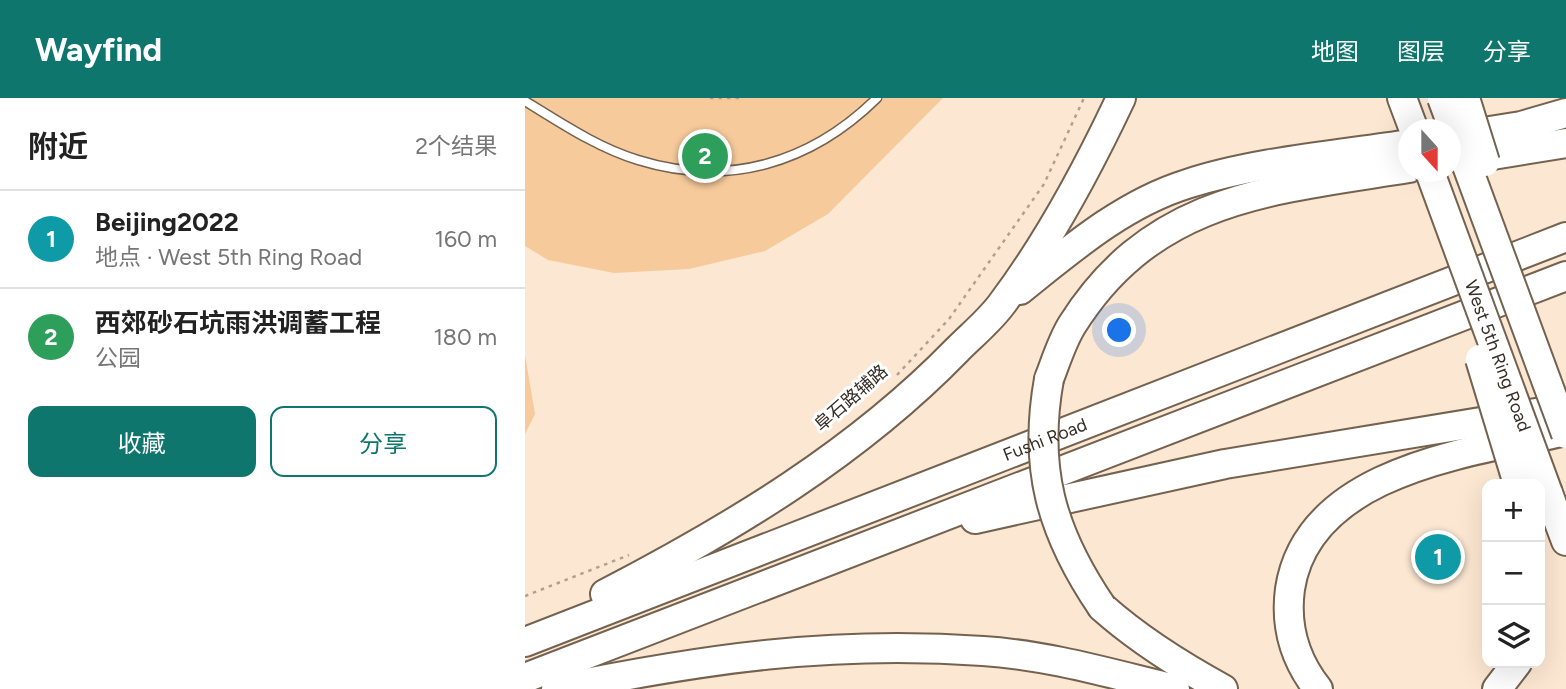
<!DOCTYPE html>
<html lang="zh">
<head>
<meta charset="utf-8">
<style>
	body { margin:0; font-family:Figtree,"Noto Sans SC",sans-serif; background:#f6f6f6; color:#222 }
	.controls { position:absolute; right:21px; bottom:21px; display:grid; overflow:hidden; border-radius:14px; box-shadow:0 7px 28px #0002 }
	.controls button { width:63px; height:63px; display:grid; place-items:center; padding:0; border:0; border-bottom:2px solid #e0e0e0; background:#fff; color:#222; font:35px sans-serif }
	.compass { position:absolute; left:873px; top:21px; width:63px; height:63px; border-radius:50%; background:#fff; box-shadow:0 7px 28px #0002; rotate:159deg }
	.you { position:absolute; left:595px; top:233px; width:24px; height:24px; margin:-18px; border:5px solid #fff; border-radius:50%; background:#1a73e8; box-shadow:0 0 0 10px #1a73e833 }
	.badge { display:grid; place-items:center; width:46px; height:46px; border-radius:50%; background:#0f766e; color:#fff; font-size:23px; font-weight:700 }
	.pin { position:absolute; translate:-50% -50%; border:4px solid #fff; box-shadow:0 2px 7px #0006 }
	.list { margin:0; padding:0; list-style:none }
	h2 { display:flex; justify-content:space-between; align-items:center; height:91px; margin:0; padding:0 28px; font-size:30px }
	h2 small { font-size:23px; font-weight:400; color:#767676 }
	.list li { display:grid; grid-template-columns:46px 1fr auto; gap:21px; align-items:center; box-sizing:border-box; height:98px; padding:0 28px; border-top:2px solid #e0e0e0 }
	.list b { display:block; font-size:26px; white-space:nowrap }
	.list p { margin:0; font-size:23px; white-space:nowrap; color:#767676 }
	.list em { font-size:23px; font-style:normal; color:#767676 }
	.actions { display:flex; gap:14px; padding:21px 28px }
	.actions a { flex:1; padding:16px 0; border:2px solid #0f766e; border-radius:14px; text-align:center; font-size:24px; color:#0f766e }
	.actions .main { background:#0f766e; color:#fff }
	.icon { flex:none; width:38px; height:38px; fill:none; stroke:currentColor; stroke-width:2; stroke-linecap:round; stroke-linejoin:round }
	.map { position:relative; flex:none; width:1041px; height:591px; overflow:hidden }
	header { display:flex; align-items:center; gap:42px; box-sizing:border-box; height:98px; padding:0 35px; background:#0f766e; color:#fff }
	header strong { font-size:33px }
	nav { display:flex; gap:38px; margin-inline-start:auto; font-size:24px }
	main { display:flex }
	aside { flex:1; background:#fff }
	.map>svg:first-child { display:block }
</style>
</head>
<body>
<header>
<strong>Wayfind</strong>
<nav><a>地图</a><a>图层</a><a>分享</a></nav>
</header>
<main>
<aside>
<h2>附近<small>2个结果</small></h2>
<ul class="list">
<li><span class="badge" style="background:#0f9aa8">1</span><div><b>Beijing2022</b><p>地点 · West 5th Ring Road</p></div><em>160 m</em></li>
<li><span class="badge" style="background:#2e9e5b">2</span><div><b>西郊砂石坑雨洪调蓄工程</b><p>公园</p></div><em>180 m</em></li>
</ul>
<div class="actions"><a class="main">收藏</a><a>分享</a></div>
</aside>
<div class="map">
<svg width="1041" height="591" viewBox="0 0 1041 591">
	<rect width="100%" height="100%" fill="#fce7d2"/>
	<path fill="#f7ca9b" d="M 0,0 L 418,0 L 303,116 L 240,153 L 164,171 L 89,175 L 23,162 L 0,148 Z
		M 0,257 L 10,316 L 0,336 Z"/>
	<g fill="none" stroke-linecap="round" stroke-linejoin="round">
		<defs>
			<path id="lane" d="M 0,3 C 36,25 73,50 113,62 C 203,90 286,65 352,0"/>
			<g id="highway">
				<path d="M 877,0 L 889,32"/>
				<path d="M 927,39 L 996,28 L 1041,15"/>
				<path d="M 937,62 L 1041,45"/>
				<path d="M 495,192 C 546,151 598,106 662,86 C 728,64 813,57 884,46"/>
				<path d="M 524,281 C 531,263 537,243 547,227 C 628,98 747,92 884,70"/>
				<path d="M 1023,395 L 1041,443"/>
				<path d="M 450,421 L 700,366 L 1041,310"/>
				<path d="M 80,496 C 207,430 332,355 432,252 C 447,237 464,223 476,207 C 523,145 563,70 596,0"/>
				<path d="M 577,509 C 614,542 654,567 698,591"/>
				<path id="s1" d="M 0,544 L 1041,139"/>
				<path d="M 0,580 L 1041,178"/>
				<path d="M 31,591 C 178,561 307,542 458,553 C 523,557 587,576 650,591"/>
				<path d="M 793,591 C 770,562 760,528 765,491 C 783,372 947,354 1041,333"/>
				<path d="M 972,591 L 992,565"/>
			</g>
		</defs>
		<use href="#lane" stroke="#746250" stroke-width="11"/>
		<use href="#highway" stroke="#746250" stroke-width="32"/>
		<path stroke="#b0a090" stroke-width="2.5" stroke-dasharray="3.5 5" stroke-linecap="butt" d="M 185,0 L 218,0
			M 372,277 L 424,221 L 519,86 L 559,0
			M 0,498 L 104,457"/>
		<use href="#lane" stroke="#fff" stroke-width="8"/>
		<use href="#highway" stroke="#fff" stroke-width="28"/>
		<defs>
			<g id="highway-bridge">
				<path d="M 917,0 L 1041,336"/>
				<path d="M 940,0 L 960,64"/>
				<path id="s2" d="M 905,74 L 1023,395"/>
				<path d="M 955,261 L 993,386"/>
				<path d="M 524,281 C 508,370 526,434 577,509"/>
			</g>
		</defs>
		<use href="#highway-bridge" stroke="#746250" stroke-width="32" stroke-linecap="butt"/>
		<use href="#highway-bridge" stroke="#fff" stroke-width="28"/>
	</g>
	<g text-anchor="middle" stroke-width="6" stroke-linejoin="round" paint-order="stroke">
		<g font-size="18" fill="#352e26" stroke="#fff">
			<text dy="6" stroke="none"><textPath href="#s2" startOffset="196">West 5th Ring Road</textPath></text>
			<text transform="translate(326 300) rotate(-41)" y="6">阜石路辅路</text>
			<text dy="6" stroke="none"><textPath href="#s1" startOffset="558">Fushi Road</textPath></text>
		</g>
	</g>
</svg>
<div class="controls">
<button>+</button>
<button>−</button>
<button><svg class="icon" aria-label="layers" viewBox="0 0 24 24"><path d="M12 4l9 5-9 5-9-5zM3 14l9 5 9-5"/></svg></button>
</div>
<svg class="compass" viewBox="-18 -18 36 36"><path d="M0-13l5 13h-10z" fill="#e53935"/><path d="M0 13l5-13h-10z" fill="#767676"/></svg>
<div class="you"></div>
<div class="pin badge" style="left:913px;top:459px;background:#0f9aa8">1</div>
<div class="pin badge" style="left:180px;top:58px;background:#2e9e5b">2</div>
</div>
</main>
</body>
</html>
